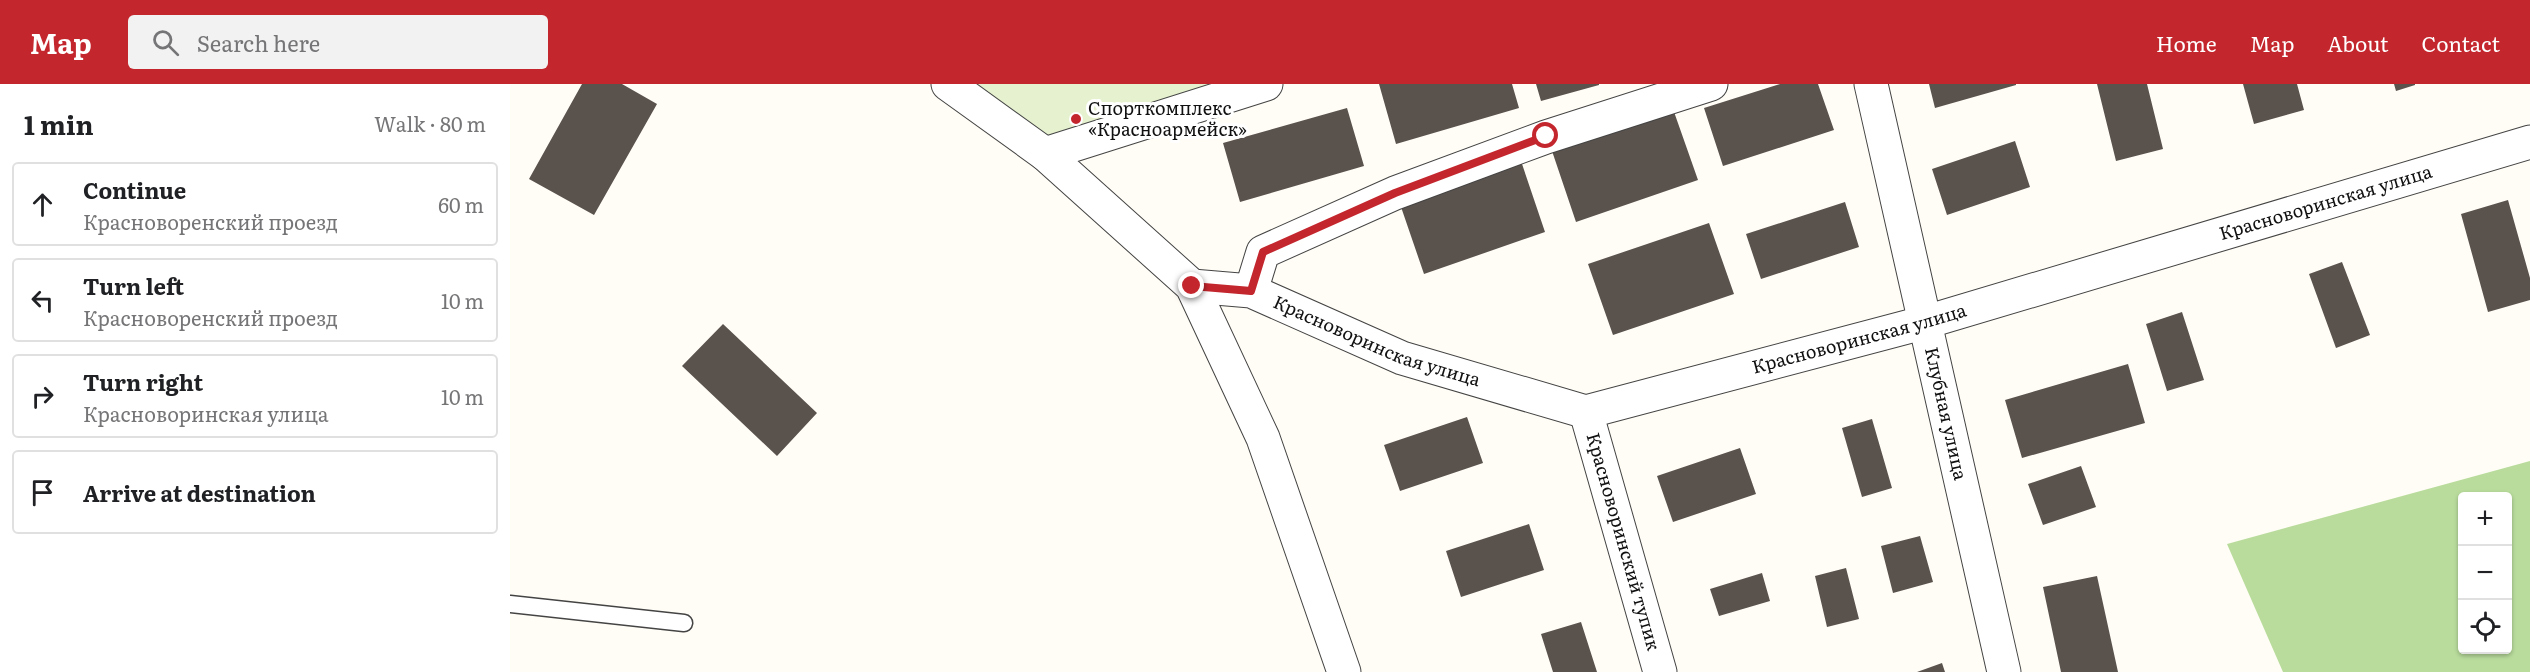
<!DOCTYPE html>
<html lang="en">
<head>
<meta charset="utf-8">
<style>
	body { margin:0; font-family:Literata,serif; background:#f2f2f2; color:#202124 }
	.controls { position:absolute; right:18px; bottom:18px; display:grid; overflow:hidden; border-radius:6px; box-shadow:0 2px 4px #0004 }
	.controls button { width:54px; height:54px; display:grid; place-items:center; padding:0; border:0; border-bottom:2px solid #e0e0e0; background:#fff; color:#202124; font:30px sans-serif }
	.stop { position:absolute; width:18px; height:18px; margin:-14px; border:4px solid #c4262e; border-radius:50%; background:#fff }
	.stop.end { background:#c4262e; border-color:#fff; box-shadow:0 2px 6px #0008 }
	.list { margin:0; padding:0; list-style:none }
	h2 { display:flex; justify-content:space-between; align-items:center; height:78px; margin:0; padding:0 24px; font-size:26px }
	h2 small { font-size:20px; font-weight:400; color:#757577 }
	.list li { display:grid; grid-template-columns:39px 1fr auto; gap:18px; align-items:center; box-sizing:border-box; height:84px; margin:0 12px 12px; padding:0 12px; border:2px solid #e0e0e0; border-radius:6px }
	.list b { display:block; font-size:22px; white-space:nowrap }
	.list p { margin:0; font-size:20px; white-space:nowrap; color:#757577 }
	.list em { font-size:20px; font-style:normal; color:#757577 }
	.icon { flex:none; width:33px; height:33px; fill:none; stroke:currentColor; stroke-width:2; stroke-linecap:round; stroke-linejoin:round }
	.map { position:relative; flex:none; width:2020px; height:588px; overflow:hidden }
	header { display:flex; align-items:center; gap:36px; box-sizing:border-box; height:84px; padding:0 30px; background:#c4262e; color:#fff }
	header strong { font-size:28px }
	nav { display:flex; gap:33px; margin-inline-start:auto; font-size:21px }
	.search { width:420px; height:54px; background:#f2f2f2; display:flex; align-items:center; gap:15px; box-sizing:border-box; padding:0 21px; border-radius:6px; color:#757577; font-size:22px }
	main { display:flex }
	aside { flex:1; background:#fff }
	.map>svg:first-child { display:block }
</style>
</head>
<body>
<header>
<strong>Map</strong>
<div class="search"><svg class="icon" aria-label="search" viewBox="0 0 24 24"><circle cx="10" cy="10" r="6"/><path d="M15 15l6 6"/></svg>Search here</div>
<nav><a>Home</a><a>Map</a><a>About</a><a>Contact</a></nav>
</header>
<main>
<aside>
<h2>1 min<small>Walk · 80 m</small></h2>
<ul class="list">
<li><svg class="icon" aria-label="ahead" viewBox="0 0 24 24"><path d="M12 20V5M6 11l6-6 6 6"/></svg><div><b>Continue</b><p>Красноворенский проезд</p></div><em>60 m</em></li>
<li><svg class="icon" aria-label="left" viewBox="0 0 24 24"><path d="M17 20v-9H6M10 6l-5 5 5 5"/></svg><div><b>Turn left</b><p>Красноворенский проезд</p></div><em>10 m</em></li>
<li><svg class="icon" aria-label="right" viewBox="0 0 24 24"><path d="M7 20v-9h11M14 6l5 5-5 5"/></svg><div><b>Turn right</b><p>Красноворинская улица</p></div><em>10 m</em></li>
<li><svg class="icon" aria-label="arrive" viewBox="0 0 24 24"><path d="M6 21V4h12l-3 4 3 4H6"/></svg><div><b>Arrive at destination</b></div></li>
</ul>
</aside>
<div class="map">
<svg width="2020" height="588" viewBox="0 0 2020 588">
	<rect width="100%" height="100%" fill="#fffdf5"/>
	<path fill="#b9dc9c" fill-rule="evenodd" d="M 2020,377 L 2020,588 L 1773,588 L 1717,460 ZM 1952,412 L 1998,412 L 1998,566 L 1952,566 Z"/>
	<path fill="#e6f2cf" d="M 438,0 L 756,0 L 535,70 Z"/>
	<path fill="#5a524d" d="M 72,0 L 112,0 L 147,20 L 84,131 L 19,95 Z
		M 869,0 L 1002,0 L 1009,24 L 886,60 Z
		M 1026,0 L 1089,0 L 1089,1 L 1031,17 Z
		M 1270,0 L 1308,0 L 1324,46 L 1213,82 L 1194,24 Z
		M 1419,0 L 1506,0 L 1506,1 L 1425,24 Z
		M 1587,0 L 1637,0 L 1653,65 L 1606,77 Z
		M 1733,0 L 1787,0 L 1794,26 L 1744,40 Z
		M 1884,0 L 1905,0 L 1905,1 L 1886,7 Z
		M 837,24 L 854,82 L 730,118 L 713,59 Z
		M 1163,25 L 1188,96 L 1066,138 L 1042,67 Z
		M 1505,57 L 1520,103 L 1437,131 L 1422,85 Z
		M 1011,77 L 1035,148 L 914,190 L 890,120 Z
		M 1998,116 L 2020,194 L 2020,216 L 1978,228 L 1951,130 Z
		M 1335,118 L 1349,163 L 1251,195 L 1236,150 Z
		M 1199,139 L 1224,210 L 1103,251 L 1078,180 Z
		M 1832,178 L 1860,251 L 1826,264 L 1799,190 Z
		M 1672,228 L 1694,296 L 1657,307 L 1636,240 Z
		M 213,240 L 307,329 L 267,372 L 172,282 Z
		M 1618,280 L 1635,339 L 1512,374 L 1495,316 Z
		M 957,333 L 973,379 L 890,407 L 874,361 Z
		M 1362,335 L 1382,404 L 1352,413 L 1332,344 Z
		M 1230,364 L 1246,410 L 1163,438 L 1147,392 Z
		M 1571,382 L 1586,423 L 1533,441 L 1518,400 Z
		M 1019,440 L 1034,486 L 951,513 L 936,467 Z
		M 1410,452 L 1423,498 L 1383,509 L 1371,462 Z
		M 1336,484 L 1349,535 L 1317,543 L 1305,492 Z
		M 1252,489 L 1260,517 L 1209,532 L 1200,505 Z
		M 1587,492 L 1608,588 L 1551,588 L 1533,503 Z
		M 1071,538 L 1087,588 L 1043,588 L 1031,550 Z
		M 1432,579 L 1435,588 L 1407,588 Z"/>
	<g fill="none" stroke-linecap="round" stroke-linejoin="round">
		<defs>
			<path id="lane" d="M 0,520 L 174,539"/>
			<g id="street">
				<path d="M 438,0 L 535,70 L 682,202 L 753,354 L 834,588"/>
				<path id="s1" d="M 1361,0 L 1494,588"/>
				<path d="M 535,70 L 756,0"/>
				<path id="s2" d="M 682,202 L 741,207 L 892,274 L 1076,328 L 1416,238 L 2020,58"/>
				<path d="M 741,207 L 753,168 L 885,109 L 1036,53 L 1201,0"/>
				<path id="s3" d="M 1076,328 L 1150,588"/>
			</g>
		</defs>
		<use href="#lane" stroke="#444" stroke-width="19"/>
		<use href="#street" stroke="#444" stroke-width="35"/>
		<use href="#lane" stroke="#fff" stroke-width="16"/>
		<use href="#street" stroke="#fff" stroke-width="33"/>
	</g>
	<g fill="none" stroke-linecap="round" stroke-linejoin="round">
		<path stroke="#c4262e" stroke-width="8" d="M 682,202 L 741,207 L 753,168 L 885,109 L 1036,52"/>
	</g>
	<circle fill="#c4262e" stroke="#fff" stroke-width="2" cx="566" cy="35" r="6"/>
	<g text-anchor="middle" stroke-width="6" stroke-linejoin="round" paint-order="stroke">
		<g font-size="18" fill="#111" stroke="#fff" text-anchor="start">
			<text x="578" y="31">Спорткомплекс<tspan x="578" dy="21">«Красноармейск»</tspan></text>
		</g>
		<g font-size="18" fill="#111" stroke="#fff">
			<text dy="6" stroke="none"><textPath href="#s2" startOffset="1185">Красноворинская улица</textPath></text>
			<text dy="6" stroke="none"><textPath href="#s2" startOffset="699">Красноворинская улица</textPath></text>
			<text dy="6" stroke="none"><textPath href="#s2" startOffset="195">Красноворинская улица</textPath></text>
			<text dy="6" stroke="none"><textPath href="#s1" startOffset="338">Клубная улица</textPath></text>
			<text dy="6" stroke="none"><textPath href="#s3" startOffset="135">Красноворинский тупик</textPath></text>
		</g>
	</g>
</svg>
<div class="controls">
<button>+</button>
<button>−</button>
<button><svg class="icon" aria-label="locate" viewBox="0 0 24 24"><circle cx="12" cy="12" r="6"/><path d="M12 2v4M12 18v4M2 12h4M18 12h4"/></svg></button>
</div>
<div class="stop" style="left:1036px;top:52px"></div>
<div class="stop end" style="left:682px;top:202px"></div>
</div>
</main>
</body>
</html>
